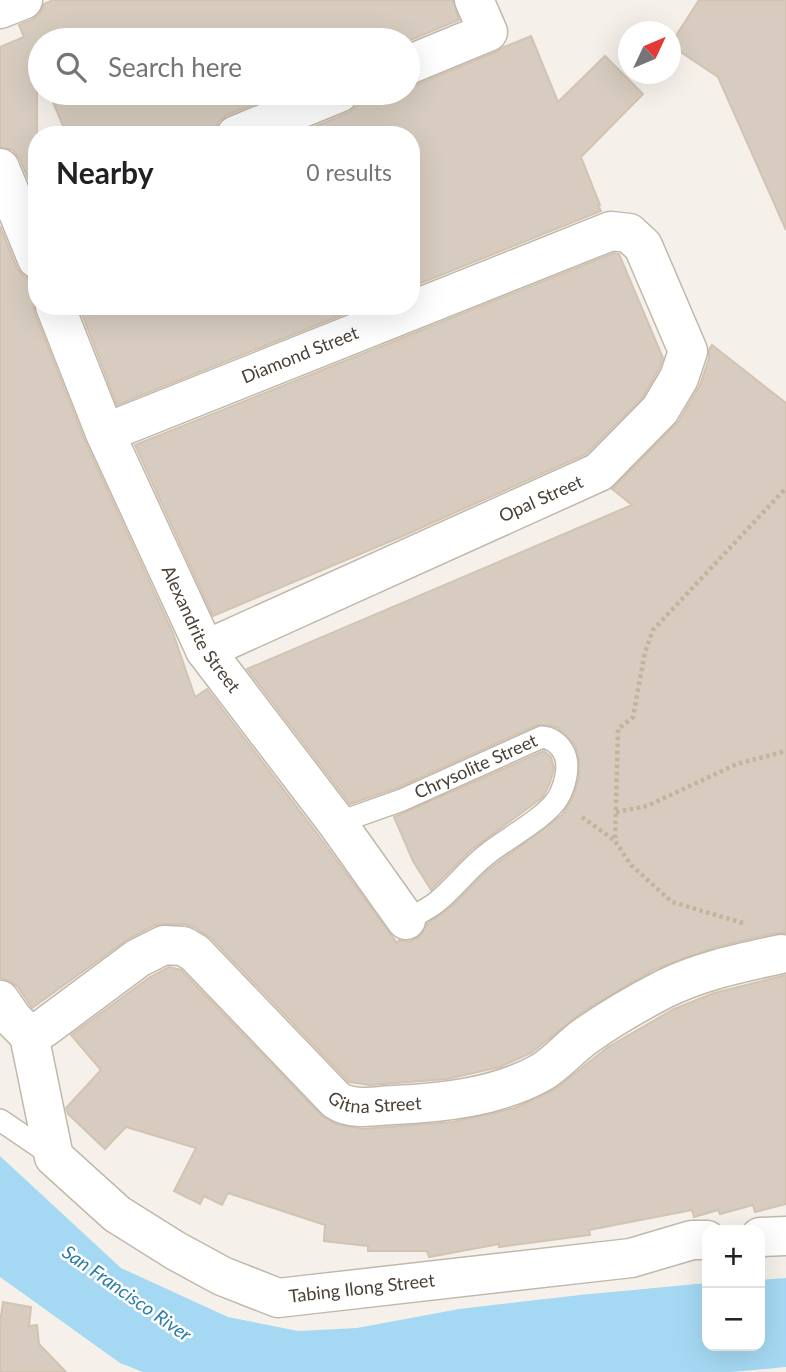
<!DOCTYPE html>
<html lang="en">
<head>
<meta charset="utf-8">
<style>
	body { margin:0; font-family:Lato,sans-serif; background:#f2f2f2; color:#202124 }
	.controls { position:absolute; right:21px; bottom:21px; display:grid; overflow:hidden; border-radius:14px; box-shadow:0 7px 28px #0002 }
	.controls button { width:63px; height:63px; display:grid; place-items:center; padding:0; border:0; border-bottom:2px solid #e0e0e0; background:#fff; color:#202124; font:35px sans-serif }
	.compass { position:absolute; left:618px; top:21px; width:63px; height:63px; border-radius:50%; background:#fff; box-shadow:0 7px 28px #0002; rotate:46deg }
	.list { margin:0; padding:0; list-style:none }
	h2 { display:flex; justify-content:space-between; align-items:center; height:91px; margin:0; padding:0 28px; font-size:30px }
	h2 small { font-size:23px; font-weight:400; color:#757577 }
	.icon { flex:none; width:38px; height:38px; fill:none; stroke:currentColor; stroke-width:2; stroke-linecap:round; stroke-linejoin:round }
	.map { position:relative; flex:none; width:786px; height:1372px; overflow:hidden }
	.search { position:absolute; background:#fff; box-shadow:0 7px 28px #0002; left:28px; top:28px; width:392px; height:77px; display:flex; align-items:center; gap:18px; box-sizing:border-box; padding:0 24px; border-radius:38px; color:#757577; font-size:26px }
	.panel { position:absolute; background:#fff; box-shadow:0 7px 28px #0002; left:28px; top:126px; width:392px; height:189px; border-radius:28px }
	.map>svg:first-child { display:block }
</style>
</head>
<body>
<div class="map">
<svg width="786" height="1372" viewBox="0 0 786 1372">
	<rect width="100%" height="100%" fill="#f5f1ea"/>
	<path fill="#a5d9f3" d="M 0,1156 L 121,1268 L 228,1317 L 298,1331 L 357,1328 L 459,1309 L 580,1295 L 707,1283 L 707,1346 L 760,1346 L 760,1280 L 786,1278 L 786,1367 L 731,1372 L 143,1372 L 120,1363 L 0,1277 Z"/>
	<path fill="#d7ccbf" stroke="#d2c3b2" stroke-width="2" d="M 53,0 L 453,0 L 459,20 L 408,41 L 40,40 L 40,74 L 37,65 L 37,200 L 20,159 L 13,150 L 0,147 L 0,47 L 24,37 L 19,25 L 32,20 L 40,13 L 44,4 Z
		M 699,0 L 786,0 L 786,230 L 718,77 L 670,45 Z
		M 531,36 L 558,102 L 605,56 L 643,94 L 581,157 L 600,205 L 598,205 L 601,211 L 411,287 L 411,135 L 295,135 L 348,113 L 357,106 L 360,93 L 408,93 L 408,86 L 416,85 L 496,52 L 504,47 Z
		M 49,93 L 282,93 L 227,115 L 218,122 L 215,135 L 67,135 Z
		M 0,226 L 17,268 L 24,277 L 37,280 L 37,295 L 33,303 L 35,314 L 85,441 L 173,633 L 195,697 L 207,689 L 319,836 L 397,943 L 399,940 L 409,942 L 419,937 L 427,924 L 453,905 L 488,870 L 562,815 L 572,799 L 579,778 L 579,760 L 575,745 L 558,728 L 548,725 L 537,725 L 397,788 L 350,804 L 247,669 L 632,505 L 612,489 L 679,421 L 700,385 L 709,358 L 709,350 L 712,345 L 786,403 L 786,933 L 776,933 L 716,947 L 655,969 L 584,1011 L 531,1053 L 500,1067 L 447,1079 L 370,1085 L 349,1082 L 211,938 L 194,927 L 185,924 L 155,925 L 128,939 L 32,1008 L 18,987 L 10,981 L 0,978 Z
		M 614,253 L 619,254 L 663,358 L 659,369 L 643,397 L 586,454 L 403,536 L 213,616 L 135,445 Z
		M 79,306 L 364,306 L 117,405 Z
		M 544,751 L 551,757 L 554,768 L 550,783 L 543,797 L 471,850 L 431,890 L 413,861 L 394,817 Z
		M 169,967 L 181,970 L 321,1115 L 336,1124 L 362,1129 L 453,1122 L 515,1108 L 554,1090 L 608,1047 L 674,1009 L 714,993 L 786,975 L 786,1204 L 755,1212 L 753,1205 L 720,1214 L 718,1210 L 694,1217 L 692,1210 L 589,1230 L 590,1235 L 499,1247 L 499,1244 L 429,1257 L 427,1251 L 368,1251 L 368,1246 L 324,1241 L 325,1225 L 228,1193 L 222,1205 L 204,1196 L 200,1204 L 174,1191 L 196,1148 L 126,1127 L 105,1149 L 68,1114 L 66,1108 L 101,1070 L 71,1035 L 150,977 Z
		M 3,1302 L 31,1307 L 29,1326 L 37,1325 L 39,1344 L 66,1372 L 0,1372 L 0,1324 Z"/>
	<g fill="none" stroke-linecap="round" stroke-linejoin="round">
		<defs>
			<g id="service">
				<path id="s1" d="M 337,823 L 402,800 L 542,737 C 552,738 558,743 563,751 C 571,764 565,786 558,798 C 547,817 504,840 486,855 C 468,869 455,887 438,901 C 429,909 417,914 406,920"/>
				<path d="M 0,1120 L 53,1156"/>
			</g>
			<g id="minor">
				<path d="M 0,9 L 23,0"/>
				<path d="M 408,65 L 488,32 L 474,0"/>
				<path d="M 236,135 L 339,93"/>
				<path d="M 0,168 L 37,259"/>
				<path id="s2" d="M 55,306 L 105,433 L 205,650 L 337,823 L 406,920"/>
				<path id="s3" d="M 105,433 L 611,231 L 629,233 L 643,246 L 688,351 L 679,378 L 660,410 L 599,472 L 205,650"/>
				<path d="M 0,1000 L 13,1019 L 29,1035"/>
				<path id="s4" d="M 29,1035 L 44,1028 L 138,958 L 164,945 L 183,946 L 195,953 L 336,1100 C 352,1111 374,1106 393,1105 C 442,1103 498,1097 542,1072 C 558,1062 571,1046 587,1035 C 611,1018 639,1002 664,989 C 703,970 740,963 781,954"/>
				<path id="s5" d="M 29,1035 L 54,1157 L 117,1214 L 176,1251 L 222,1276 L 278,1298 L 631,1258 L 692,1240 L 707,1240"/>
				<path d="M 760,1237 L 786,1236"/>
			</g>
		</defs>
		<use href="#service" stroke="#c1b8ac" stroke-width="24"/>
		<use href="#minor" stroke="#c1b8ac" stroke-width="41"/>
		<path stroke="#c4b39d" stroke-width="4.5" stroke-dasharray="3.5 3.5" stroke-linecap="butt" d="M 616,812 L 647,806 L 737,764 L 786,751
			M 582,817 L 614,840
			M 743,923 L 672,902 L 631,865 L 615,841 L 618,729 L 633,717 L 645,652 L 653,630 L 786,488"/>
		<use href="#service" stroke="#fff" stroke-width="21"/>
		<use href="#minor" stroke="#fff" stroke-width="38"/>
	</g>
	<g text-anchor="middle" stroke-width="5" stroke-linejoin="round" paint-order="stroke">
		<g font-size="18" fill="#4a4138" stroke="#fff">
			<text dy="6" stroke="none"><textPath href="#s3" startOffset="210">Diamond Street</textPath></text>
			<text transform="translate(541 499) rotate(-24)" y="6">Opal Street</text>
			<text dy="6" stroke="none"><textPath href="#s2" startOffset="355">Alexandrite Street</textPath></text>
			<text dy="6" stroke="none"><textPath href="#s1" startOffset="150">Chrysolite Street</textPath></text>
			<text dy="6" stroke="none"><textPath href="#s4" startOffset="439">Gitna Street</textPath></text>
			<text dy="6" stroke="none"><textPath href="#s5" startOffset="476">Tabing Ilong Street</textPath></text>
		</g>
		<g font-size="19" font-style="italic" fill="#297ea9" stroke="#fff">
			<text transform="translate(127 1293) rotate(35)" y="7">San Francisco River</text>
		</g>
	</g>
</svg>
<div class="controls">
<button>+</button>
<button>−</button>
</div>
<svg class="compass" viewBox="-18 -18 36 36"><path d="M0-13l5 13h-10z" fill="#e53935"/><path d="M0 13l5-13h-10z" fill="#757577"/></svg>
<div class="search"><svg class="icon" aria-label="search" viewBox="0 0 24 24"><circle cx="10" cy="10" r="6"/><path d="M15 15l6 6"/></svg>Search here</div>
<section class="panel">
<h2>Nearby<small>0 results</small></h2>
<ul class="list">
</ul>
</section>
</div>
</body>
</html>
